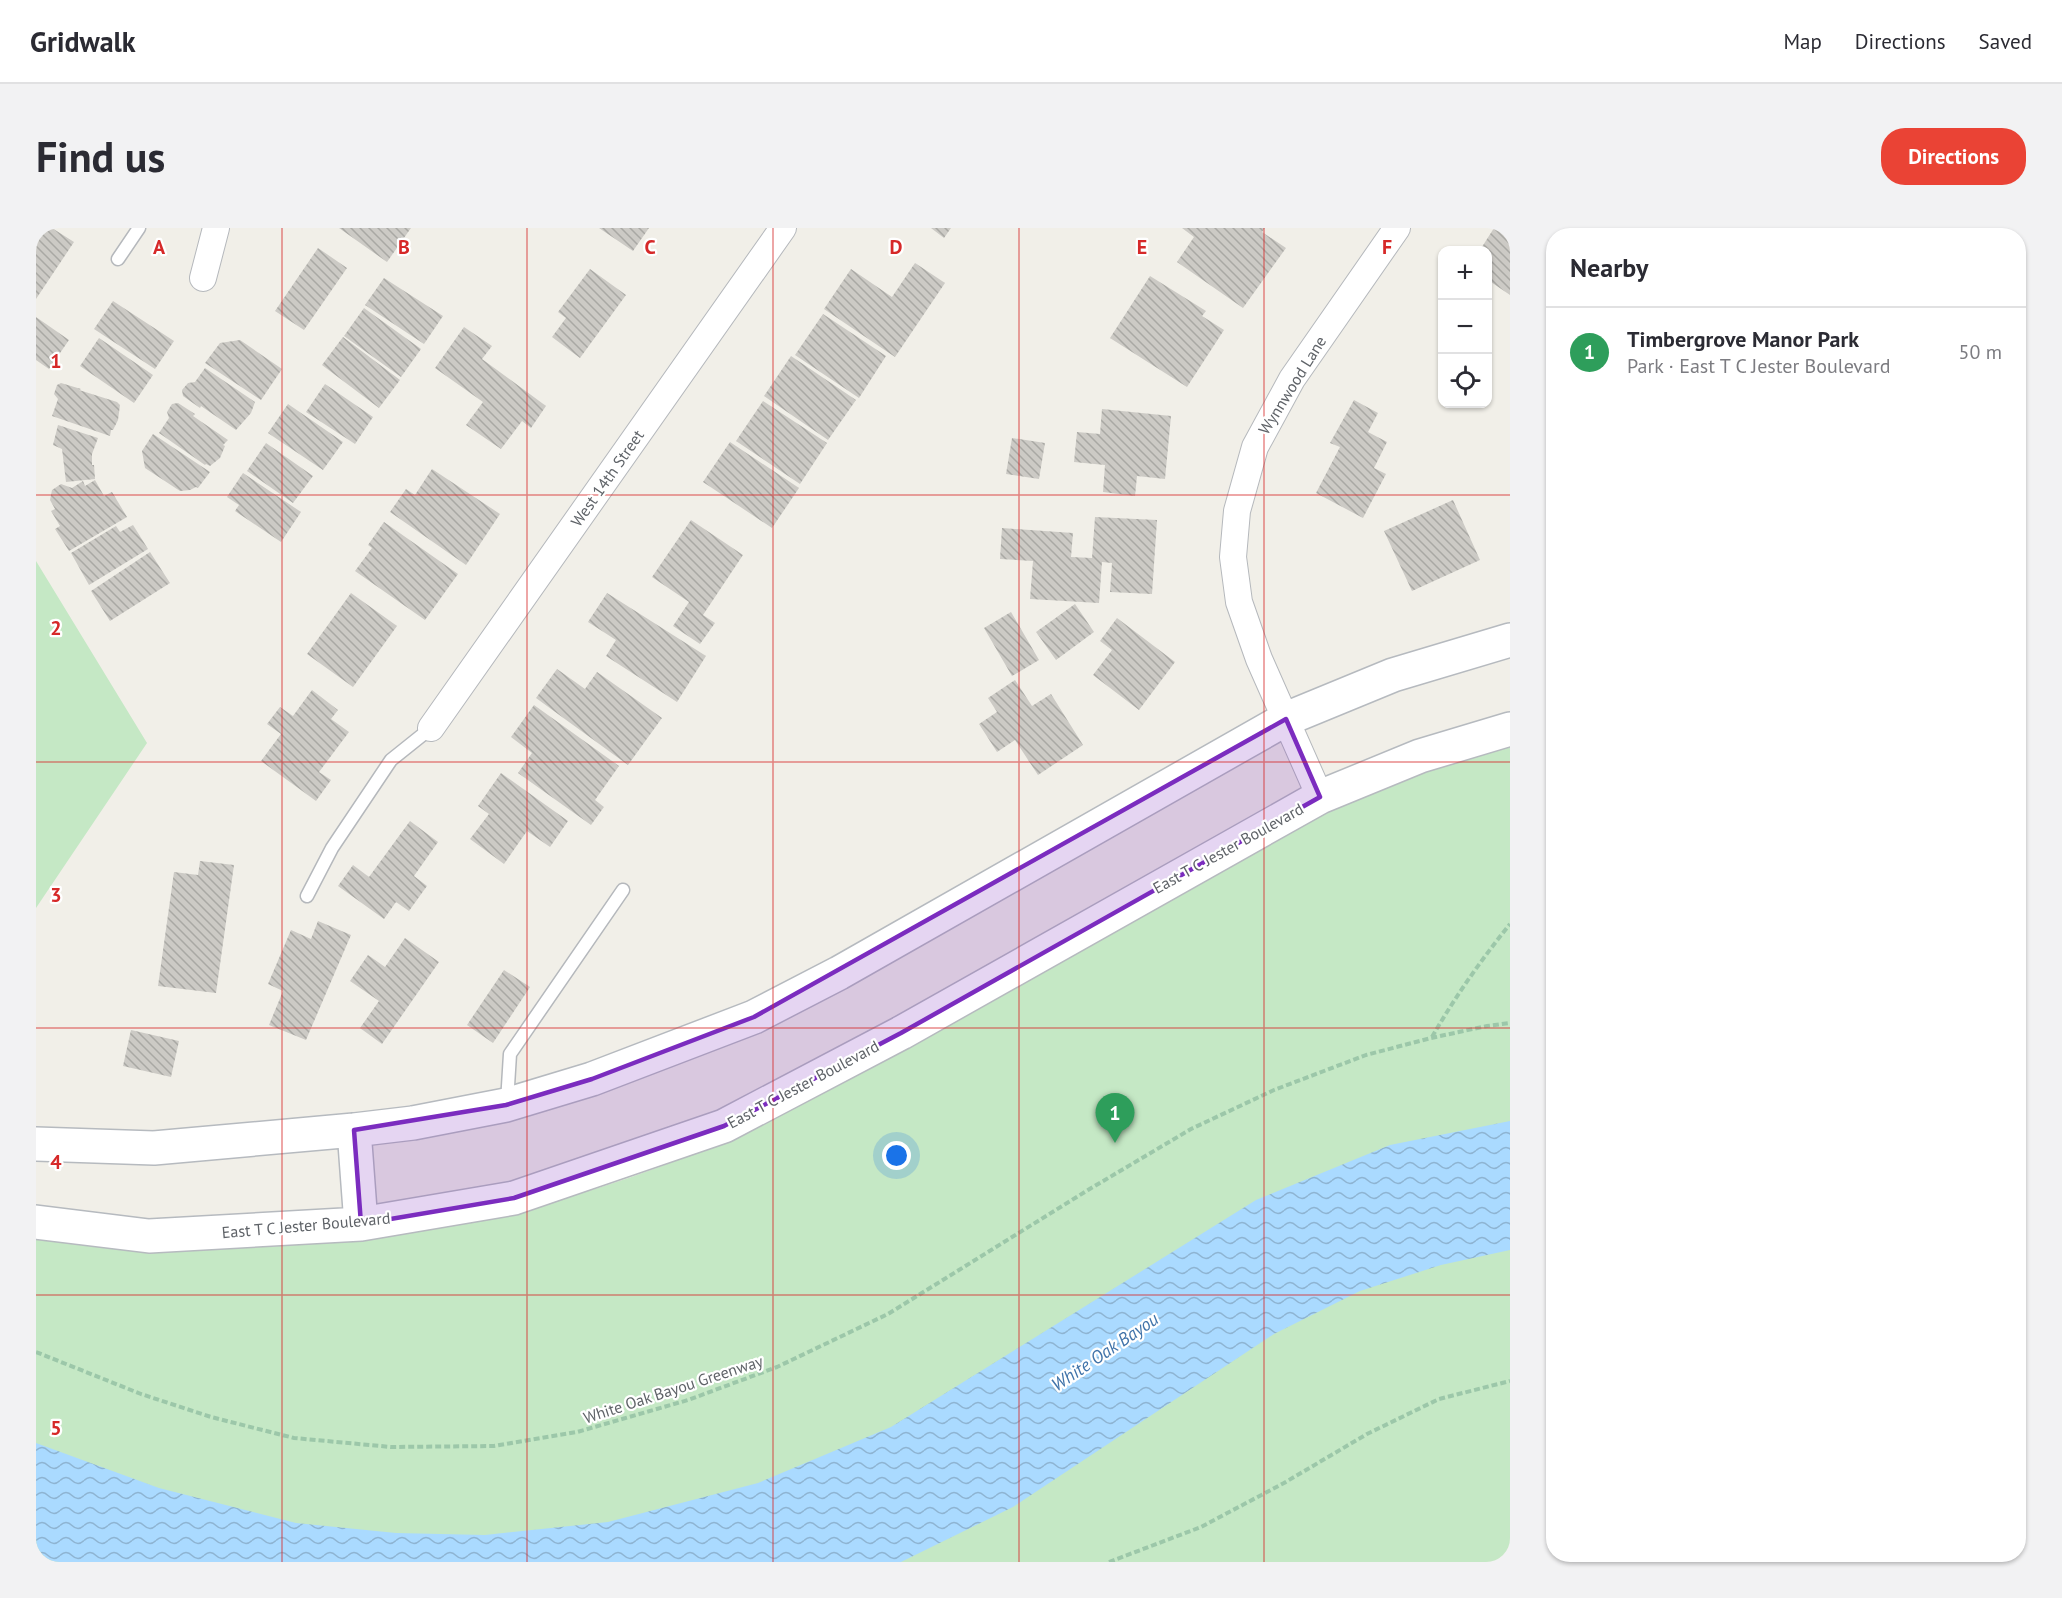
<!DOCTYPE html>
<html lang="en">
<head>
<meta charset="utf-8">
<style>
	body { margin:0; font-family:"PT Sans",sans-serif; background:#f2f2f3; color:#2b2b33 }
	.controls { position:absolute; right:18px; top:18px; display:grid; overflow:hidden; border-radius:12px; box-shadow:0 2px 4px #0004 }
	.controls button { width:54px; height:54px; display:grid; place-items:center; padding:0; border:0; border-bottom:2px solid #e1e1e2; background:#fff; color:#2b2b33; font:30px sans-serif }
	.you { position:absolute; left:861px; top:928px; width:21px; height:21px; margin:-15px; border:4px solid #fff; border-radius:50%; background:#1a73e8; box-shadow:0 0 0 9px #1a73e833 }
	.badge { display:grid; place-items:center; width:39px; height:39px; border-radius:50%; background:#ea4335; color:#fff; font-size:20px; font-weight:700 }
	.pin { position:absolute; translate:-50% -50px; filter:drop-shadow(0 2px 3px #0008) }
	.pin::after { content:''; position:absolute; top:32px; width:21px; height:18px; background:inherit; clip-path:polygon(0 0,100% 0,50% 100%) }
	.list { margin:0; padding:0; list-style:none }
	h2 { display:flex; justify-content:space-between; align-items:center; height:78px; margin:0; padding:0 24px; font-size:26px }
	h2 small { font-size:20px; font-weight:400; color:#7c7c81 }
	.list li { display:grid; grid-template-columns:39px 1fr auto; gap:18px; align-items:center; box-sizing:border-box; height:90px; padding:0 24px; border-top:2px solid #e1e1e2 }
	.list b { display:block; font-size:22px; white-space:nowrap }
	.list p { margin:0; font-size:20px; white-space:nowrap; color:#7c7c81 }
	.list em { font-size:20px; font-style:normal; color:#7c7c81 }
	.icon { flex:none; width:33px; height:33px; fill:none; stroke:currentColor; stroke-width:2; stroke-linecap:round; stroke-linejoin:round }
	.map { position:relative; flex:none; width:1474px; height:1334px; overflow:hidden; border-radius:24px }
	header { display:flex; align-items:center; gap:36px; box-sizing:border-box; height:84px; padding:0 30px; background:#fff; border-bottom:2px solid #e1e1e2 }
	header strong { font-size:28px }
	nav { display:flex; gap:33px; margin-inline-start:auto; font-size:21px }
	.intro { display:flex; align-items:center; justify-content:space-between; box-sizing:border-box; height:144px; padding:0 36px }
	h1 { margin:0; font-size:42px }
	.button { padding:15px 27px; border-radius:24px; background:#ea4335; color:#fff; font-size:21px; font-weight:700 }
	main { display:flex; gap:36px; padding:0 36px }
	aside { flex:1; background:#fff; border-radius:24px; box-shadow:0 2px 4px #0004 }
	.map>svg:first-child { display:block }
</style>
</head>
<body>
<header>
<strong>Gridwalk</strong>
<nav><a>Map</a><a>Directions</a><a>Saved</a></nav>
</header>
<div class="intro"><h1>Find us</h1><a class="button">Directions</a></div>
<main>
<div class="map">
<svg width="1474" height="1334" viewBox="0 0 1474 1334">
	<defs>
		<pattern id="water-waves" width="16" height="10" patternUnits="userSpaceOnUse" patternTransform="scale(1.5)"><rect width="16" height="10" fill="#aadaff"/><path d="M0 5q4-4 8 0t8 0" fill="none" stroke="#8eb4d2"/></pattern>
		<pattern id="building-back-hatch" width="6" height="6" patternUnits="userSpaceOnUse" patternTransform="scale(1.5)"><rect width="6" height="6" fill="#cccac5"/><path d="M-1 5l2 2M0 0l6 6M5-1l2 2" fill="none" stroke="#a9a8a4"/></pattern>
	</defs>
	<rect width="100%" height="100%" fill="#f1efe8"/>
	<path fill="#c5e8c5" d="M 0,333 L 111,515 L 0,680 Z
		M 1474,516 L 1474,1334 L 0,1334 L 0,1010 C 53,1013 106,1019 159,1020 C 237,1021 317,1014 394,1001 C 501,983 612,948 711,903 C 786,869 858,826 931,785 C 1048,721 1164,655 1281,589 L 1329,566 L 1382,545 Z"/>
	<path fill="url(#water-waves)" d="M 1474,893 L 1474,1022 L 1405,1037 L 1324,1063 L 1238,1106 L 977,1279 L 865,1334 L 0,1334 L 0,1215 L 123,1260 L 260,1295 L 360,1305 L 449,1307 L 572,1294 L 722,1255 L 855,1199 L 1220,972 L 1354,917 Z"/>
	<path fill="url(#building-back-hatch)" d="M 0,0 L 16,0 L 38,14 L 0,71 Z
		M 303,0 L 375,0 L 351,34 Z
		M 563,0 L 613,0 L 597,23 Z
		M 895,0 L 915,0 L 908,10 Z
		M 1146,0 L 1229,0 L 1226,4 L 1250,20 L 1207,80 L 1141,34 L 1158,9 Z
		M 1458,0 L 1474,0 L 1474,67 L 1452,52 L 1452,22 L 1444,22 Z
		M 282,20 L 311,40 L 268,102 L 239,83 Z
		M 879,35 L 909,55 L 859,129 L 788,81 L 815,41 L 856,69 Z
		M 554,41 L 590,67 L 544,130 L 516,109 L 530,90 L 522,84 Z
		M 1114,48 L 1170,83 L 1166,88 L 1188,102 L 1151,159 L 1074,110 Z
		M 348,50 L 407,88 L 388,116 L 329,77 Z
		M 77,73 L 138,113 L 119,141 L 58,101 Z
		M 328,80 L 385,121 L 365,149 L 308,108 Z
		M 787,86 L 850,128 L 823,170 L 759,127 Z
		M 0,89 L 33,112 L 13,141 L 0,132 Z
		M 428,99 L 456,118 L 446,131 L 510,178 L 495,200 L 486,193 L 465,221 L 430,197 L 447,174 L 399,140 Z
		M 307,109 L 364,152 L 343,180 L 286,137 Z
		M 63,110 L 117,147 L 98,175 L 44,138 Z
		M 204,112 L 246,141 L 225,172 L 169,135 L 184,115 Z
		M 755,128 L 820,172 L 792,212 L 728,168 Z
		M 169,140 L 219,174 L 215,185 L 200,202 L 165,178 L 164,180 L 147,168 L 146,162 L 152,155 L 159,154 Z
		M 25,155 L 45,161 L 43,162 L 81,174 L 84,177 L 82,192 L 77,202 L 75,202 L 74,208 L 16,188 L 22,171 L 18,166 L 21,157 Z
		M 289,156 L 337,189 L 319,216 L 270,184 Z
		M 1318,172 L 1342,185 L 1332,204 L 1351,214 L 1338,240 L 1350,246 L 1327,290 L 1280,265 L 1304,219 L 1294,215 Z
		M 727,173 L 791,215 L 764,256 L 700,213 Z
		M 142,175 L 159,186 L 157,188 L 192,212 L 187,217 L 189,218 L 184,230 L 174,238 L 170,236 L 169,237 L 123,205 L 133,190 L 131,184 L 136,176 Z
		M 252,176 L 307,214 L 287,242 L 232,205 Z
		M 1066,181 L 1135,188 L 1129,251 L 1101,248 L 1099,268 L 1067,264 L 1069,237 L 1038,234 L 1041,204 L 1064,206 Z
		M 22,197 L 62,210 L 56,226 L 56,237 L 58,237 L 59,251 L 30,254 L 26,221 L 17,217 Z
		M 117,206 L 174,244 L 162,260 L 160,259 L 154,262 L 144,263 L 109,240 L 106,223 Z
		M 976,210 L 1009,215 L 1003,251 L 970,246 Z
		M 694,214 L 763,260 L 736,300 L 667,254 Z
		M 230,215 L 277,248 L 257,275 L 211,243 Z
		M 396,241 L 464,286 L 430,337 L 354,284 L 370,261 L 379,267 Z
		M 207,245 L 265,284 L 245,314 L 199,283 L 203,277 L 191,269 Z
		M 59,252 L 68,268 L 76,264 L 91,289 L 33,323 L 19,301 L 24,298 L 15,283 L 19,281 L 14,272 L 16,262 L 25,256 L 36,260 L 47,253 L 49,258 Z
		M 1417,272 L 1444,332 L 1376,363 L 1348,303 Z
		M 1059,289 L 1121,292 L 1116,366 L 1074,364 L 1076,335 L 1066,334 L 1063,375 L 994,371 L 997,333 L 964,331 L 966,300 L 1037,305 L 1035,329 L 1056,330 Z
		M 655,292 L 707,327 L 667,387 L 679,395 L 664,416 L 637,398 L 653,374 L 616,349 Z
		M 348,294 L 422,346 L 389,392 L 319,343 L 336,320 L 332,317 Z
		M 97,297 L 112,321 L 53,357 L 35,325 L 80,298 L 84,304 Z
		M 114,324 L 134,355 L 74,393 L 55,363 Z
		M 315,365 L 361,398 L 317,459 L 271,426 Z
		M 571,365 L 670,428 L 641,474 L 570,428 L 580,412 L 552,394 Z
		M 1039,376 L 1058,404 L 1020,432 L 1000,404 Z
		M 975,384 L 1003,432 L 976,448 L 948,400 Z
		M 1081,390 L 1139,434 L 1103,482 L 1057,447 L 1076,422 L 1064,413 Z
		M 521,441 L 549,461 L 561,444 L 626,490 L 592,537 L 500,470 Z
		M 979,452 L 996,478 L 1015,466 L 1047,517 L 1002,547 L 979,512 L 961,524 L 943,496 L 961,484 L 952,470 Z
		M 276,462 L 302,482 L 295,491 L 313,504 L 283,544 L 295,552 L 280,573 L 225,533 L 245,506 L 231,496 L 244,479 L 257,488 Z
		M 498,477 L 583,538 L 559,572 L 568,579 L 555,597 L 482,545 L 496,525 L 475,509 Z
		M 465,545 L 532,593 L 514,619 L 491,603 L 468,636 L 434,611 L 453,586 L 442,578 Z
		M 374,593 L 402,614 L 378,648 L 391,658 L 373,683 L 360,674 L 348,691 L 302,658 L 317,637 L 333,649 Z
		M 164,633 L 198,637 L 180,765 L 122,758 L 138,644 L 162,647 Z
		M 282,693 L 315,707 L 270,812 L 233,797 L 247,763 L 232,756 L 255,702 L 275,711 Z
		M 369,710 L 403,734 L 346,816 L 324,800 L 343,773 L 314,753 L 332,727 L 349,739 Z
		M 468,742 L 494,759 L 457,815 L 431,797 Z
		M 95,802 L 143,813 L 135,849 L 87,838 Z"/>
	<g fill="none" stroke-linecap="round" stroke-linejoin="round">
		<defs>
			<path id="lane" d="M 82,31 L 103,0
				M 271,668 L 296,620 L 355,532 L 395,500
				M 471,874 L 474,826 L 587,662"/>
			<path id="street" d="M 167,50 L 180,0
				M 395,500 L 747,0
				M 1284,569 L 1223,431 L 1203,374 L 1197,329 L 1201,283 L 1219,219 L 1256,151 L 1361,0"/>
			<path id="secondary" d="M 318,902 L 325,996
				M 0,916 L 118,920 L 318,902 L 377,895 L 470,877 L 556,851 L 718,789 L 803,745 L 1250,491 L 1357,447 L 1474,412
				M 0,994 L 113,1008 L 325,996 L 478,970 L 688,898 L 865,805 L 1284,569 L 1384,528 L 1474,501"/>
		</defs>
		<use href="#lane" stroke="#b5b8bc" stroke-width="15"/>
		<use href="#street" stroke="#b5b8bc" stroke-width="28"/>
		<use href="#secondary" stroke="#b6babf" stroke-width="36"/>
		<path stroke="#9cc7a9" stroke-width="4" stroke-dasharray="6 3" stroke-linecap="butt" d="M 1396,809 C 1419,769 1445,732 1474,696
			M 0,1124 L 105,1166 L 175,1189 L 258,1210 L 355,1219 L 458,1218 L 541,1204 L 652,1172 L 741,1139 L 852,1086 L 1052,962 L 1155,901 L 1238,862 L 1330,827 L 1395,810 L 1451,798 L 1474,795
			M 1073,1334 L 1165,1299 L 1248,1255 L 1331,1206 L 1403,1171 L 1474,1153"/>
		<use href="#lane" stroke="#fff" stroke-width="12"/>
		<use href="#street" stroke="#fff" stroke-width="26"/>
		<use href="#secondary" stroke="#fff" stroke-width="33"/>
	</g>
	<path fill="#7b2cbf" fill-opacity="0.2" stroke="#7b2cbf" stroke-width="4.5" stroke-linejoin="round" d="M 1250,491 L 1284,569 L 865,805 L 688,898 L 478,970 L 325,996 L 318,902 L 470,877 L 556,851 L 718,789 Z"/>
	<path fill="none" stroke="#d62828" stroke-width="1.5" stroke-opacity="0.55" d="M 246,0 L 246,1334M 491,0 L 491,1334M 737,0 L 737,1334M 983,0 L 983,1334M 1228,0 L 1228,1334M 0,267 L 1474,267M 0,534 L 1474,534M 0,800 L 1474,800M 0,1067 L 1474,1067"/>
	<g text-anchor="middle" stroke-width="4.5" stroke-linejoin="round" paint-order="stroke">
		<g font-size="16" fill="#5f6368" stroke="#fff">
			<text transform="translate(1256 157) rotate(-58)" y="6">Wynnwood Lane</text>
			<text transform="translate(571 250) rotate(-55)" y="6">West 14th Street</text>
			<text transform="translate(1192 620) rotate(-29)" y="6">East T C Jester Boulevard</text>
			<text transform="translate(767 856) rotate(-28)" y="6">East T C Jester Boulevard</text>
			<text transform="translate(270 997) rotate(-5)" y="6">East T C Jester Boulevard</text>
			<text transform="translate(637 1161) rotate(-18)" y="6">White Oak Bayou Greenway</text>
		</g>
		<g font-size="18" font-style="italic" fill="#4174aa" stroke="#fff">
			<text transform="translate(1069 1124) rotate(-34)" y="6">White Oak Bayou</text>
		</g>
	</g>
	<g font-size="20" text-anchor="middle" font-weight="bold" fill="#d62828" stroke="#fff" stroke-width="4.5" stroke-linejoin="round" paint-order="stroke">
		<text x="123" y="26">A</text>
		<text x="368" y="26">B</text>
		<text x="614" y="26">C</text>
		<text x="860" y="26">D</text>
		<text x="1106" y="26">E</text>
		<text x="1351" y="26">F</text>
		<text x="20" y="140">1</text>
		<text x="20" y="407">2</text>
		<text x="20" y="674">3</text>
		<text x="20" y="941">4</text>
		<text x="20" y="1207">5</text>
	</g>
</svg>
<div class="controls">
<button>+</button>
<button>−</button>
<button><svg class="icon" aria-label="locate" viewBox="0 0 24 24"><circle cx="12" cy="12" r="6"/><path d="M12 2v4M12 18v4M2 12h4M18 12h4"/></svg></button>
</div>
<div class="you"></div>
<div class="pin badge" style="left:1079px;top:915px;background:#2e9e5b">1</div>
</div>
<aside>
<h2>Nearby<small></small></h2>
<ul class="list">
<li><span class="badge" style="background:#2e9e5b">1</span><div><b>Timbergrove Manor Park</b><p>Park · East T C Jester Boulevard</p></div><em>50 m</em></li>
</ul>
</aside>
</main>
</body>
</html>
